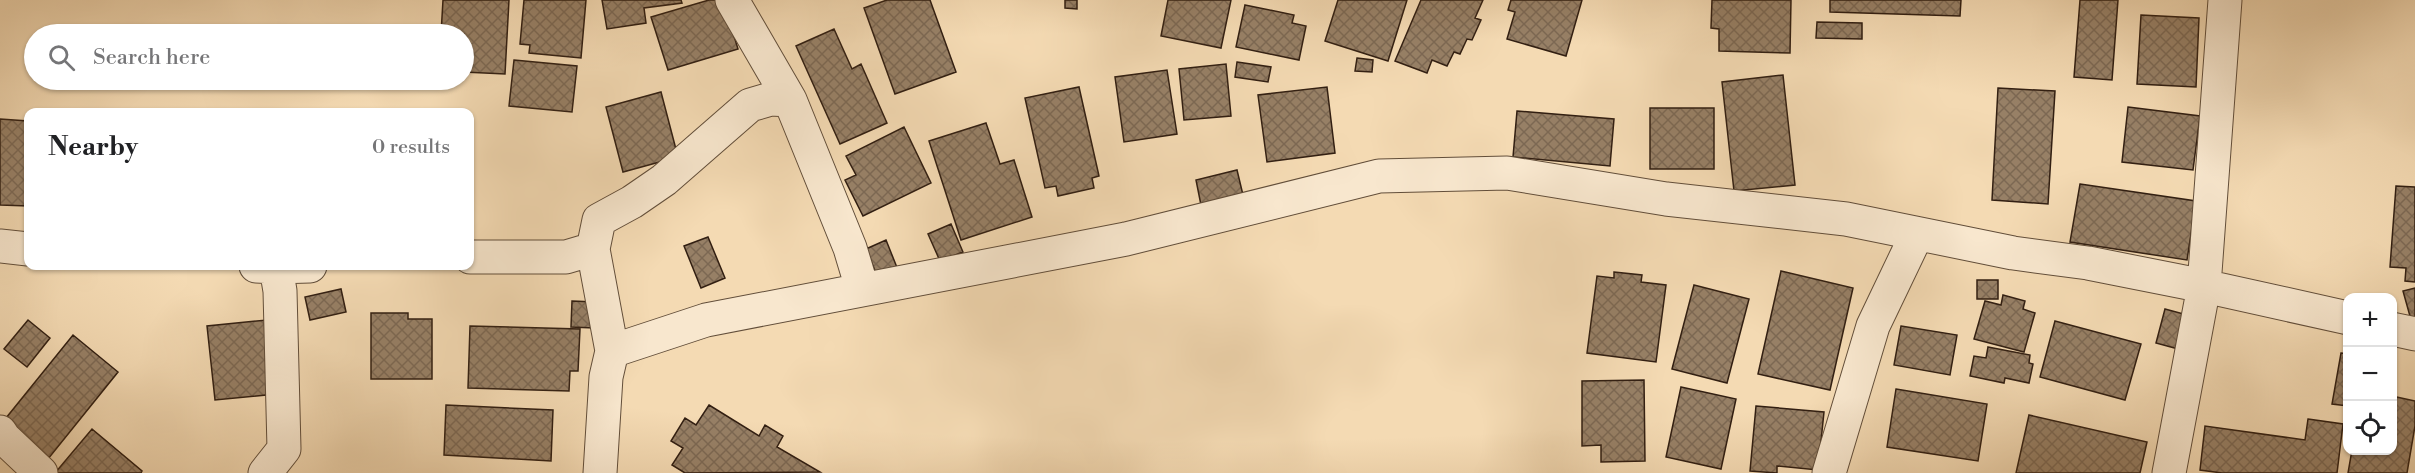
<!DOCTYPE html>
<html lang="en">
<head>
<meta charset="utf-8">
<style>
	body { margin:0; font-family:"Libre Bodoni",serif; background:#f6f6f6; color:#202124 }
	.controls { position:absolute; right:18px; bottom:18px; display:grid; overflow:hidden; border-radius:12px; box-shadow:0 2px 4px #0004 }
	.controls button { width:54px; height:54px; display:grid; place-items:center; padding:0; border:0; border-bottom:2px solid #e0e0e0; background:#fff; color:#202124; font:30px sans-serif }
	.list { margin:0; padding:0; list-style:none }
	h2 { display:flex; justify-content:space-between; align-items:center; height:78px; margin:0; padding:0 24px; font-size:26px }
	h2 small { font-size:20px; font-weight:400; color:#757577 }
	.icon { flex:none; width:33px; height:33px; fill:none; stroke:currentColor; stroke-width:2; stroke-linecap:round; stroke-linejoin:round }
	.map { position:relative; flex:none; width:2415px; height:473px; overflow:hidden }
	.search { position:absolute; background:#fff; box-shadow:0 2px 4px #0004; left:24px; top:24px; width:450px; height:66px; display:flex; align-items:center; gap:15px; box-sizing:border-box; padding:0 21px; border-radius:33px; color:#757577; font-size:22px }
	.panel { position:absolute; background:#fff; box-shadow:0 2px 4px #0004; left:24px; top:108px; width:450px; height:162px; border-radius:12px }
	.map>svg:first-child { display:block }
</style>
</head>
<body>
<div class="map">
<svg width="2415" height="473" viewBox="0 0 2415 473">
	<defs>
		<pattern id="building-cross-hatch" width="8" height="8" patternUnits="userSpaceOnUse" patternTransform="scale(1.5)"><rect width="8" height="8" fill="#978066"/><path d="M0 0l8 8M0 8l8-8" fill="none" stroke="#7c6853"/></pattern>
	</defs>
	<rect width="100%" height="100%" fill="#f4dab3"/>
	<filter id="stains"><feTurbulence type="fractalNoise" baseFrequency=".00333" numOctaves="4"/><feColorMatrix values="0 0 0 0 .2 0 0 0 0 .09 0 0 0 0 .02 0 0 0 .5 -.17"/></filter>
	<radialGradient id="worn" r=".72"><stop offset=".6" stop-color="#630" stop-opacity="0"/><stop offset="1" stop-color="#630" stop-opacity=".3"/></radialGradient>
	<path fill="url(#building-cross-hatch)" stroke="#321f12" stroke-width="1.5" d="M 443,0 L 509,0 L 505,74 L 464,72 L 464,34 L 441,34 Z
		M 524,0 L 586,0 L 581,58 L 529,53 L 530,45 L 520,44 Z
		M 602,0 L 681,0 L 682,3 L 644,8 L 646,23 L 607,29 Z
		M 709,0 L 723,0 L 738,49 L 668,70 L 651,17 Z
		M 887,0 L 930,0 L 956,72 L 895,94 L 864,8 Z
		M 1065,0 L 1077,0 L 1077,9 L 1065,8 Z
		M 1168,0 L 1231,0 L 1221,48 L 1161,36 Z
		M 1338,0 L 1407,0 L 1388,61 L 1325,41 Z
		M 1421,0 L 1483,0 L 1475,18 L 1481,20 L 1472,40 L 1467,39 L 1460,54 L 1454,52 L 1447,66 L 1432,60 L 1427,73 L 1395,61 Z
		M 1511,0 L 1582,0 L 1566,56 L 1507,39 L 1515,12 L 1508,10 Z
		M 1712,0 L 1791,0 L 1790,53 L 1719,51 L 1719,29 L 1711,28 Z
		M 1830,0 L 1961,0 L 1960,16 L 1830,12 Z
		M 2080,0 L 2118,0 L 2112,80 L 2074,77 Z
		M 1245,5 L 1294,15 L 1292,23 L 1306,26 L 1299,60 L 1236,47 Z
		M 2141,15 L 2199,18 L 2196,87 L 2137,84 Z
		M 1817,22 L 1862,23 L 1862,39 L 1816,38 Z
		M 834,29 L 852,69 L 861,64 L 887,123 L 840,144 L 796,46 Z
		M 1357,58 L 1373,60 L 1372,72 L 1355,71 Z
		M 514,60 L 577,66 L 572,112 L 509,106 Z
		M 1237,62 L 1271,67 L 1268,82 L 1235,77 Z
		M 1226,64 L 1231,116 L 1184,120 L 1179,69 Z
		M 1167,70 L 1177,134 L 1124,142 L 1115,77 Z
		M 1783,75 L 1795,185 L 1734,191 L 1722,82 Z
		M 1079,87 L 1099,176 L 1092,178 L 1094,188 L 1058,196 L 1056,186 L 1045,188 L 1025,98 Z
		M 1327,87 L 1335,153 L 1267,162 L 1258,95 Z
		M 1998,88 L 2055,91 L 2048,204 L 1992,200 Z
		M 661,92 L 678,157 L 623,172 L 606,107 Z
		M 2128,107 L 2200,116 L 2193,170 L 2122,162 Z
		M 1650,108 L 1714,108 L 1714,169 L 1650,169 Z
		M 1517,111 L 1614,119 L 1610,166 L 1513,157 Z
		M 0,119 L 28,121 L 28,206 L 0,205 Z
		M 986,123 L 1000,164 L 1014,160 L 1032,217 L 961,240 L 929,141 Z
		M 904,127 L 931,183 L 863,216 L 845,180 L 856,175 L 846,156 Z
		M 1237,170 L 1243,195 L 1201,205 L 1196,180 Z
		M 2080,184 L 2196,201 L 2187,260 L 2070,242 Z
		M 2396,186 L 2415,187 L 2415,282 L 2405,281 L 2406,268 L 2390,267 Z
		M 951,224 L 963,252 L 940,261 L 928,234 Z
		M 708,237 L 725,278 L 701,288 L 684,246 Z
		M 886,240 L 898,270 L 878,278 L 866,249 Z
		M 1781,271 L 1853,288 L 1830,390 L 1758,374 Z
		M 1614,272 L 1642,275 L 1641,282 L 1666,285 L 1656,362 L 1587,353 L 1597,276 L 1614,278 Z
		M 1977,280 L 1998,280 L 1998,299 L 1977,299 Z
		M 1694,285 L 1749,299 L 1727,383 L 1672,369 Z
		M 2415,288 L 2415,327 L 2413,327 L 2403,291 Z
		M 341,289 L 346,312 L 310,320 L 305,297 Z
		M 2003,295 L 2025,301 L 2023,309 L 2035,313 L 2024,352 L 1974,339 L 1985,301 L 2001,305 Z
		M 572,301 L 595,302 L 594,328 L 571,327 Z
		M 2165,309 L 2191,316 L 2182,350 L 2156,343 Z
		M 371,313 L 408,313 L 408,319 L 432,319 L 432,379 L 371,379 Z
		M 28,320 L 50,338 L 27,367 L 4,349 Z
		M 267,320 L 276,394 L 215,400 L 207,326 Z
		M 2055,321 L 2141,344 L 2125,400 L 2040,377 Z
		M 470,326 L 580,329 L 578,371 L 570,371 L 569,391 L 468,388 Z
		M 1901,326 L 1957,335 L 1950,375 L 1894,365 Z
		M 73,335 L 118,372 L 48,459 L 2,423 Z
		M 1988,347 L 2030,355 L 2029,363 L 2033,364 L 2029,383 L 2005,378 L 2004,383 L 1970,376 L 1974,356 L 1986,358 Z
		M 2341,353 L 2348,354 L 2348,406 L 2332,404 Z
		M 1644,380 L 1645,461 L 1601,462 L 1601,445 L 1582,446 L 1582,381 Z
		M 1681,387 L 1736,399 L 1721,469 L 1666,457 Z
		M 1896,389 L 1987,404 L 1978,461 L 1887,447 Z
		M 2392,396 L 2415,401 L 2415,426 L 2407,473 L 2348,473 L 2352,450 L 2392,450 Z
		M 446,405 L 553,410 L 551,461 L 444,455 Z
		M 709,405 L 759,436 L 765,425 L 783,436 L 777,447 L 820,472 L 685,473 L 672,465 L 683,448 L 671,441 L 685,418 L 696,425 Z
		M 1756,406 L 1824,412 L 1818,470 L 1777,466 L 1777,473 L 1750,471 Z
		M 2029,415 L 2147,442 L 2140,473 L 2016,473 Z
		M 2308,419 L 2343,424 L 2337,473 L 2222,473 L 2200,470 L 2205,426 L 2305,440 Z
		M 92,429 L 142,471 L 141,473 L 55,473 Z"/>
	<g fill="none" stroke-linecap="round" stroke-linejoin="round">
		<defs>
			<path id="minor" d="M 790,100 L 850,248 L 862,288
				M 0,246 L 28,249
				M 593,249 L 599,220 L 632,202 L 664,180 L 750,105 L 771,99 L 790,100 L 732,0
				M 470,257 L 566,257 L 593,249 L 612,351 L 606,377 L 600,473
				M 256,266 L 276,267 L 310,266
				M 2392,329 L 2415,334
				M 612,351 L 706,320 L 1126,239 L 1379,176 L 1507,173 L 1666,199 L 1846,219 L 2013,253 L 2088,263 L 2204,286 L 2348,318
				M 0,432 L 4,438 L 41,473
				M 265,473 L 284,449 L 280,291 L 276,267
				M 1829,473 L 1873,326 L 1917,234
				M 2169,473 L 2204,286 L 2225,0"/>
		</defs>
		<use href="#minor" stroke="#624e3a" stroke-width="35"/>
		<use href="#minor" stroke="#f8e7ce" stroke-width="33"/>
	</g>
	<rect width="100%" height="100%" filter="url(#stains)"/>
	<rect width="100%" height="100%" fill="url(#worn)"/>
</svg>
<div class="controls">
<button>+</button>
<button>−</button>
<button><svg class="icon" aria-label="locate" viewBox="0 0 24 24"><circle cx="12" cy="12" r="6"/><path d="M12 2v4M12 18v4M2 12h4M18 12h4"/></svg></button>
</div>
<div class="search"><svg class="icon" aria-label="search" viewBox="0 0 24 24"><circle cx="10" cy="10" r="6"/><path d="M15 15l6 6"/></svg>Search here</div>
<section class="panel">
<h2>Nearby<small>0 results</small></h2>
<ul class="list">
</ul>
</section>
</div>
</body>
</html>
